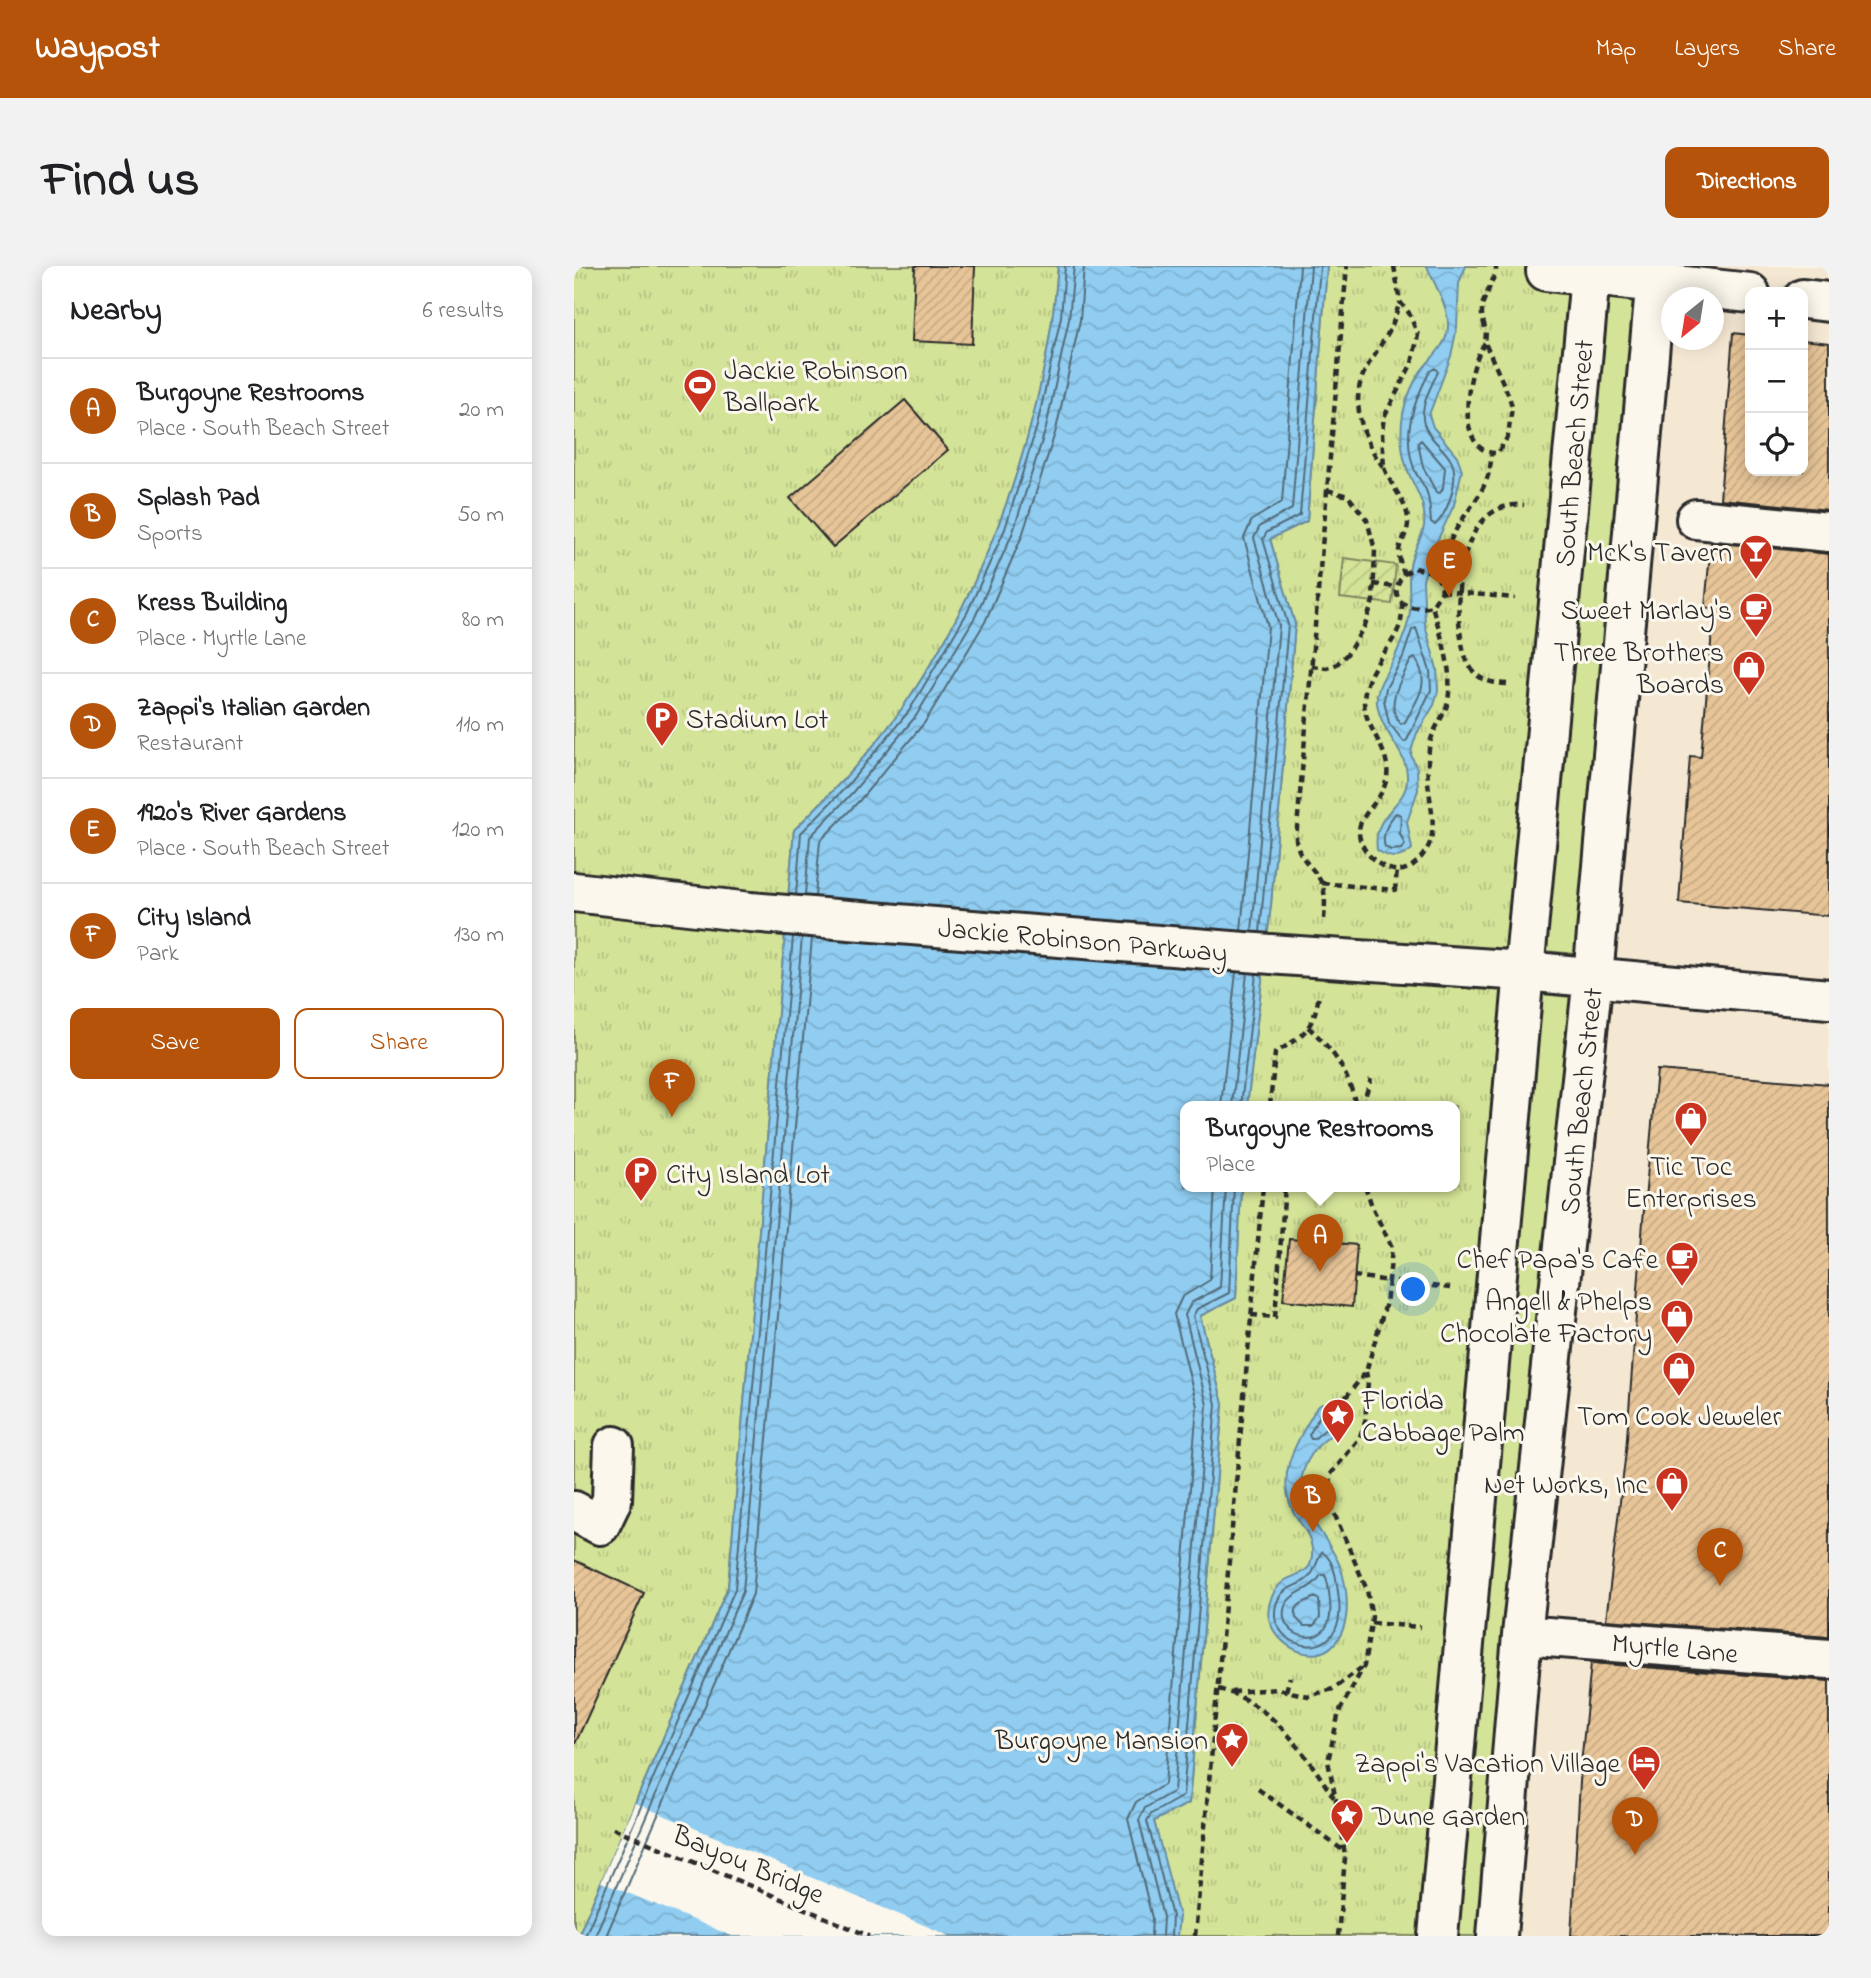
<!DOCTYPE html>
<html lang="en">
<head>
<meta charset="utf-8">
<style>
	body { margin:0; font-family:"Indie Flower",sans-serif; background:#f2f2f2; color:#202124 }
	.controls { position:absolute; right:21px; top:21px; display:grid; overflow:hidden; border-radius:14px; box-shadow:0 4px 18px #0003 }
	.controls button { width:63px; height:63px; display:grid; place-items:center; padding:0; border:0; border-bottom:2px solid #e0e0e0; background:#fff; color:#202124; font:35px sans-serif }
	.compass { position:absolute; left:1087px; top:21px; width:63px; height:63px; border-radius:50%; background:#fff; box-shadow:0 4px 18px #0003; rotate:210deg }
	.you { position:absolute; left:840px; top:1024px; width:24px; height:24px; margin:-18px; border:5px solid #fff; border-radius:50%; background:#1a73e8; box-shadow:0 0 0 10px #1a73e833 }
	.badge { display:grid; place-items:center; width:46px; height:46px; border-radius:50%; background:#b45309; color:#fff; font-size:23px; font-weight:700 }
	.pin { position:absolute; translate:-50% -58px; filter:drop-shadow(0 2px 4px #0008) }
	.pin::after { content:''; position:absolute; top:37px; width:24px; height:21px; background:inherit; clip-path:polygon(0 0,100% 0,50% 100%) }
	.popup { position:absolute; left:606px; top:835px; width:280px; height:91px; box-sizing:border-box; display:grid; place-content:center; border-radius:14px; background:#fff; filter:drop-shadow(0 2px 5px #0005); font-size:23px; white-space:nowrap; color:#757577 }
	.popup b { font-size:26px; color:#202124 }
	.popup::after { content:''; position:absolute; left:50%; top:100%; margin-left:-14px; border:14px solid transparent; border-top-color:#fff }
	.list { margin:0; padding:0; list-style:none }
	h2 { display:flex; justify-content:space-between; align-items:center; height:91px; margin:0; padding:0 28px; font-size:30px }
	h2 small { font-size:23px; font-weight:400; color:#757577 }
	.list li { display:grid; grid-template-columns:46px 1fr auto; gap:21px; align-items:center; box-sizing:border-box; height:105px; padding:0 28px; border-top:2px solid #e0e0e0 }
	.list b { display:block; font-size:26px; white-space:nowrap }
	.list p { margin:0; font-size:23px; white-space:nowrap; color:#757577 }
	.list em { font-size:23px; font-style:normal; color:#757577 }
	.actions { display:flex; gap:14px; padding:21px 28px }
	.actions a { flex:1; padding:16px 0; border:2px solid #b45309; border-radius:14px; text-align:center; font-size:24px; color:#b45309 }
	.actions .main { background:#b45309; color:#fff }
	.icon { flex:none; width:38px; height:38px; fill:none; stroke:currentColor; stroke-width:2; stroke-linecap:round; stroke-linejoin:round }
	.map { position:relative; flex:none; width:1255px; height:1670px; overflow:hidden; border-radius:14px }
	header { display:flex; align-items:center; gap:42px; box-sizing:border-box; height:98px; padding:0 35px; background:#b45309; color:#fff }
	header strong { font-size:33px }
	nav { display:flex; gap:38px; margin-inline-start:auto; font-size:24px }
	.intro { display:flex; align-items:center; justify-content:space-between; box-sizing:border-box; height:168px; padding:0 42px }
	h1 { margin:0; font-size:49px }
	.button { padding:18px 32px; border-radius:14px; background:#b45309; color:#fff; font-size:24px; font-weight:700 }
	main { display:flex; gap:42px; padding:0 42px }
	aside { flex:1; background:#fff; border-radius:14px; box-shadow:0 4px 18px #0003 }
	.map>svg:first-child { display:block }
</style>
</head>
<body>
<header>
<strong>Waypost</strong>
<nav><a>Map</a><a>Layers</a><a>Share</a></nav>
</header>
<div class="intro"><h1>Find us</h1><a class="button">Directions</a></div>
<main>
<aside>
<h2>Nearby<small>6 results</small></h2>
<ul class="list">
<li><span class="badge">A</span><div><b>Burgoyne Restrooms</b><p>Place · South Beach Street</p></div><em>20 m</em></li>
<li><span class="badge">B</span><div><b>Splash Pad</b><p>Sports</p></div><em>50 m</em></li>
<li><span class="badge">C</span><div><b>Kress Building</b><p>Place · Myrtle Lane</p></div><em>80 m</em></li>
<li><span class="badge">D</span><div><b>Zappi's Italian Garden</b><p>Restaurant</p></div><em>110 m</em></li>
<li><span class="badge">E</span><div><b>1920's River Gardens</b><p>Place · South Beach Street</p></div><em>120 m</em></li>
<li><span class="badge">F</span><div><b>City Island</b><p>Park</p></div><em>130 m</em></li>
</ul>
<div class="actions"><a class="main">Save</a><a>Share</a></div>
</aside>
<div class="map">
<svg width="1255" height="1670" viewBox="0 0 1255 1670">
	<defs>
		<pattern id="park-tufts" width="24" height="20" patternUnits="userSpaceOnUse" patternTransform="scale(1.75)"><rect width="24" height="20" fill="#d3e397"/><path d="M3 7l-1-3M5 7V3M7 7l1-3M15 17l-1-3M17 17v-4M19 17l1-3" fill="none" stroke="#b5c382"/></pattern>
		<pattern id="garden-furrows" width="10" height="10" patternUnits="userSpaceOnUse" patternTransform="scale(1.75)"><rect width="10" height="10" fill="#d3e397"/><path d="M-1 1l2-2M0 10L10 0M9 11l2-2" fill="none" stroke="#b5c382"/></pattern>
		<pattern id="water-waves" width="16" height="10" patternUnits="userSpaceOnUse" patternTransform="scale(1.75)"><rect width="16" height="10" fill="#90cdf1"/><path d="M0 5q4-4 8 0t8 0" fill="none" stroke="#7cb0cf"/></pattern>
		<pattern id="building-hatch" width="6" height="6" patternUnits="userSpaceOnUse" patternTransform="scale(1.75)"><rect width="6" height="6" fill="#e7c598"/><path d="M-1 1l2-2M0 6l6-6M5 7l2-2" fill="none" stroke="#c6a983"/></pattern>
	</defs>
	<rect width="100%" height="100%" fill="#fbf7ec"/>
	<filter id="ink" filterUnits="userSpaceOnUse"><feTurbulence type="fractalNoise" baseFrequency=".0143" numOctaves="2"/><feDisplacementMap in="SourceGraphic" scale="14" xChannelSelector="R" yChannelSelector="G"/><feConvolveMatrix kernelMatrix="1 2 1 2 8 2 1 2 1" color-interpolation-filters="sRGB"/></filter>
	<g filter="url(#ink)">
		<path fill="#f5e8d3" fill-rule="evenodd" d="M 1103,0 L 1255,0 L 1255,711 L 1041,692 L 1097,63 L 1098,74 L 1140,74 L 1140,32 ZM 1176,26 L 1229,26 L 1229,205 L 1176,205 Z
			M 1036,735 L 1255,755 L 1255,1372 L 969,1350 Z
			M 966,1391 L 1255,1416 L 1255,1670 L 943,1670 Z"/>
		<path fill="#d3e397" stroke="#7f8761" stroke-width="2" d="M 1036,0 L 1063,0 L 1002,688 L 971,685 Z
			M 967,728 L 997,731 L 930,1384 L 905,1670 L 881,1670 Z"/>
		<path fill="url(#park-tufts)" stroke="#7f8761" stroke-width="2" d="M 0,0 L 484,0 C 472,153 417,314 329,441 C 299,485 258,526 220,564 L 154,1321 L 4,1670 L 0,1670 Z
			M 753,0 L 1017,0 L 864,1670 L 603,1670 L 580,1554 L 615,1537 L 649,1138 L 626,1050 L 662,1032 L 667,920 L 881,920 L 881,840 L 673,840 L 697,639 L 721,358 L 696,273 L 733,255 Z"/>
		<path fill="url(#garden-furrows)" stroke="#7f8761" stroke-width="2" d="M 770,292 L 822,299 L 818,338 L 766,332 Z"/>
		<path fill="url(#water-waves)" stroke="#688ca2" stroke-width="2" d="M 484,0 L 753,0 L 733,255 L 696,273 L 721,358 L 697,639 L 673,840 L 611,840 L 611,920 L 667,920 L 662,1032 L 626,1050 L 649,1138 L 615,1537 L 580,1555 L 605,1650 L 603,1670 L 4,1670 L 154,1321 L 220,564 C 258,526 299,485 329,441 C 417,314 472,153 484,0 Z
			M 853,0 L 892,0 L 885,17 L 883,61 L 877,90 L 855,149 L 859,161 L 883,190 L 888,204 L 880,239 L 857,288 L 849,314 L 851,359 L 863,403 L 864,425 L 860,439 L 843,467 L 838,482 L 837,489 L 843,503 L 844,524 L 833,556 L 838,583 C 826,594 816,593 803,584 C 798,546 832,541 833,514 C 835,486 807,468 803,437 C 801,419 816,404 822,388 C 828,375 836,357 836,343 C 836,327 833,311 837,295 C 840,283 848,272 850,260 C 853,237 841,224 834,205 C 827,188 826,166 829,148 C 832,133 841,111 851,100 C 865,84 878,72 873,49 C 870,32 859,16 853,0 Z
			M 748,1138 L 764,1141 L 771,1151 L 770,1155 C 762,1168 747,1174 739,1186 C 706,1234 749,1258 766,1300 C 774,1323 778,1357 761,1377 C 740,1402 701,1379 695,1353 C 692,1340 699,1323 710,1315 C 724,1306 740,1309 738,1283 C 737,1268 725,1257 719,1245 C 700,1207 725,1173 743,1141 Z"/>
		<path fill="#fbf7ec" d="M 61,1537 L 376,1670 L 158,1670 L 27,1616 Z"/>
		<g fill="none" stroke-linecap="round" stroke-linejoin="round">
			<path stroke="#536c7a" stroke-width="2" d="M 861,102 L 864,106 C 857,120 845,142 850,158 C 854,172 869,181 876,193 C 887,210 874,247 861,259 L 857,256 C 856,246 856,233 852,224 C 849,217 844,212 841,205 C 827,169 839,137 856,105 Z
				M 847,174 L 871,202 L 869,222 L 866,227 L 862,226 L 849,201 L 844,177 Z
				M 842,362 L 856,405 L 857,424 L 833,474 L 830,476 L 815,457 L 810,434 L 812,422 L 829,391 L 838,364 Z
				M 841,392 C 858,418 843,433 831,456 L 827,458 C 809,438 828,413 837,394 Z
				M 822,547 L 827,549 L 826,568 L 831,579 L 827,583 L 817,584 L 811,581 C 807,569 814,556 822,547 Z
				M 222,629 L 227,567 L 272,521 L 335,445 L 393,347 L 431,263 L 463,160 L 487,51 L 491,0
				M 231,629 L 236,571 L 278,527 L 342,450 L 401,351 L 439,266 L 472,162 L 495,53 L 500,0
				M 241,630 L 246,575 L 286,534 L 351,456 L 411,356 L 448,270 L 482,164 L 506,54 L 510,0
				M 667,665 L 694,361 L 670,272 L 678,254 L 708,236 L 726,0
				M 678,665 L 705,360 L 680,272 L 686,260 L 718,243 L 737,0
				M 686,666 L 714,359 L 689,273 L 693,266 L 726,249 L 746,0
				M 647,840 L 662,706
				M 658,840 L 673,707
				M 667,840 L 682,708
				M 754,1144 L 760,1147 L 762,1154 L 740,1173 L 737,1173 L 735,1169 L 748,1146 Z
				M 748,1286 C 758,1292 762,1308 763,1319 C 765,1332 767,1345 764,1357 C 751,1400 689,1375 703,1336 C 710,1318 726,1322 736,1310 C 742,1303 743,1293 748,1286 Z
				M 747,1309 L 751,1309 C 755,1317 755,1327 756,1336 C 762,1390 700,1373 711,1340 C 717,1325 737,1326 747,1309 Z
				M 741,1331 L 745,1334 L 746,1351 L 740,1360 L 730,1360 L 722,1352 C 719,1337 731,1337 741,1331 Z
				M 11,1670 L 161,1323 L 219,671
				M 21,1670 L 169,1325 L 228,671
				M 32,1670 L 179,1328 L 238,672
				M 577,1670 L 578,1652 L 554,1553 L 562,1536 L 591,1518 L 623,1140 L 600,1048 L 608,1031 L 636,1014 L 641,920
				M 588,1670 L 589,1651 L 565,1554 L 571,1542 L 600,1525 L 633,1139 L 611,1049 L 617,1037 L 646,1021 L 652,920
				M 597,1670 L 598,1650 L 573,1555 L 577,1548 L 609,1530 L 642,1138 L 619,1050 L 623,1043 L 655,1027 L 660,920"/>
		</g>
		<path fill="url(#building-hatch)" stroke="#2b2b2b" stroke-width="2" d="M 341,0 L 401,0 L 398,78 L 338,75 Z
			M 1159,67 L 1176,69 L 1176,205 L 1229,205 L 1229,74 L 1255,77 L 1255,244 L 1146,233 Z
			M 331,134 L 374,184 L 259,281 L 216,232 Z
			M 1137,276 L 1255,288 L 1255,650 L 1105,637 L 1116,490 L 1127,491 L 1140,343 L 1131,341 Z
			M 1083,804 L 1255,818 L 1255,1371 L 1032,1354 L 1052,1185 L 1069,955 Z
			M 715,973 L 783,979 L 778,1041 L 709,1034 Z
			M 0,1294 L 70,1327 L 0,1480 Z
			M 1017,1397 L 1255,1415 L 1255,1670 L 997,1670 L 1007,1499 Z"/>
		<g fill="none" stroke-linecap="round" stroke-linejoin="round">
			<defs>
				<path id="minor" d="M 972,5 L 1176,27
					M 1229,33 L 1255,36
					M 1122,253 L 1255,266
					M 0,626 L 176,646 L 709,689 L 950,705 L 1255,733
					M 0,1245 L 26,1259 L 38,1234 L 40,1180
					M 948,1369 L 1255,1393
					M 864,1670 L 950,705 L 1017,0
					M 923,1670 L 948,1369 L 1019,711 L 1083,0"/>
			</defs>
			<use href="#minor" stroke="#2b2b2b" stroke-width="44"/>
			<path stroke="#2b2b2b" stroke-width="4.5" stroke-dasharray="7 5" stroke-linecap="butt" d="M 820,0 L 826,36 L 835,47 L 844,69 L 838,97 L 810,151 L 808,166 L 810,202 C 791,178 776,139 789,109 C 796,94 806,81 814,67 C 820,57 822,46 826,36
				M 911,77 C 893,100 878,189 924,187 L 934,170 L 938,141 L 935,130 L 911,77 L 912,66 L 908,50 L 908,39 L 922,6 L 922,0
				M 810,202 C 816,218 833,237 834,253 C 835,264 830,270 826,280 C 823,289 827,299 830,308 C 810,333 834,347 858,340 L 868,325 C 865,306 857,305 840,302 L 830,308
				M 860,308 C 869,291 876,273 886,257 C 901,234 918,217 917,187
				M 799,318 L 822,321
				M 868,325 L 941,332
				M 828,337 C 828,344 828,352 826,359 C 816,386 791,402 790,435 C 790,462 817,483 813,511 C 809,536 784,548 785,566 C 785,585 809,608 829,604 C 841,601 850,589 855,579 C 865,555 851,524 854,499 C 854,489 855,477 859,468 C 863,458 870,449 873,439 C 881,407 867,370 858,340
				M 737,400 L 753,402 L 763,398 L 774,387 L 791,359 L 799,335 L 801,284 L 793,254 L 774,230 L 753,224
				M 933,418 C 920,417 908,416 899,405 C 890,393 888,379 886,364 C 880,320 889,234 950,239
				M 748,617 L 821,624 L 823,604
				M 750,653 C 751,642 752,629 748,618 C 741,601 724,594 722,573 L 773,0
				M 734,761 C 759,783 775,807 782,840
				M 696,840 L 701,787 C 730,769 740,763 745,728
				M 788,840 L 797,813
				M 791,920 L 799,943 L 818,981 L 815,1015 L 876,1022
				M 677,1049 L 701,1051 L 711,920
				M 764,1141 L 792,1106 L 812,1037 L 815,1015 L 780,1010
				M 797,1357 L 846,1361
				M 644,1423 C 698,1436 732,1489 760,1532
				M 712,1425 L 716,1411
				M 658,1426 L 704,1423 L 734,1430 L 759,1423 L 787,1402
				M 684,1523 L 770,1585
				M 39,1562 L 295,1670
				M 621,1670 L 689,920
				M 764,1670 L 771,1592 L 768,1564 L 754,1495 L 765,1446 L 790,1400 L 798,1351 L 793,1324 L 757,1240 L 755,1222 L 756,1209 L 785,1173 L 791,1156 L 794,1115 L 792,1106"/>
			<use href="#minor" stroke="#fbf7ec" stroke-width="38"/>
		</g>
	</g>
	<defs>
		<symbol id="stadium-pin" viewBox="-11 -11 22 30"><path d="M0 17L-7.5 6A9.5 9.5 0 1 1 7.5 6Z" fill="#c8321e" stroke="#fbf7ec"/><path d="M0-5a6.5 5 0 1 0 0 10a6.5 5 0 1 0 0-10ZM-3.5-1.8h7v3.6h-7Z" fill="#fff"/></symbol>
		<symbol id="bar-pin" viewBox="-11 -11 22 30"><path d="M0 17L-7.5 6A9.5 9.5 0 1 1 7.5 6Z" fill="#c8321e" stroke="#fbf7ec"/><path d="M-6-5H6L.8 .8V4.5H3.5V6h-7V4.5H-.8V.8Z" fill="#fff"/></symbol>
		<symbol id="cafe-pin" viewBox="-11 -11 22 30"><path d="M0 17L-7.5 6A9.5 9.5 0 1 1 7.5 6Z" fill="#c8321e" stroke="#fbf7ec"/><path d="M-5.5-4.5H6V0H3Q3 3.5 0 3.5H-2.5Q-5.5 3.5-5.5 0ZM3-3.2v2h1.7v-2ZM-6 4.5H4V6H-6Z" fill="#fff"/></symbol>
		<symbol id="shop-pin" viewBox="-11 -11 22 30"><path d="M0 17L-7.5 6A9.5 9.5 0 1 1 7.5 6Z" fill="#c8321e" stroke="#fbf7ec"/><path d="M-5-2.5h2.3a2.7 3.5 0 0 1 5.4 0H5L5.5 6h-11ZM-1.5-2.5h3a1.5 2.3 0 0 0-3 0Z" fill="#fff"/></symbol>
		<symbol id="parking-pin" viewBox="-11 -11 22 30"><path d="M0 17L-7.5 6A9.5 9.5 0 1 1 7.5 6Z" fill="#c8321e" stroke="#fbf7ec"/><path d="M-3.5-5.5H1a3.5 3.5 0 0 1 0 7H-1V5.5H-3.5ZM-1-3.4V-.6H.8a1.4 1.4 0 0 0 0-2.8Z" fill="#fff"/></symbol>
		<symbol id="sight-pin" viewBox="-11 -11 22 30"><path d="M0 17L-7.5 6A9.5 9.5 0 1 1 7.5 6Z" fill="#c8321e" stroke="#fbf7ec"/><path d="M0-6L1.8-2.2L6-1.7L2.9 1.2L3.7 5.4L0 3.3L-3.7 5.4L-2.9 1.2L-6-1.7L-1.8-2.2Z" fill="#fff"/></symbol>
		<symbol id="hotel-pin" viewBox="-11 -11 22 30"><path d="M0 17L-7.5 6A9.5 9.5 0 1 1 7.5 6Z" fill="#c8321e" stroke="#fbf7ec"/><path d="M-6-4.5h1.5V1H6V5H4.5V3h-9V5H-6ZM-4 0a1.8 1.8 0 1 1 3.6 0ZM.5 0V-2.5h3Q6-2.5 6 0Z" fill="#fff"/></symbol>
	</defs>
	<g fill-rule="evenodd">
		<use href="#stadium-pin" x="107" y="100" width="38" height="52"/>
		<use href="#bar-pin" x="1163" y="266" width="38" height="52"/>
		<use href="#cafe-pin" x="1163" y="324" width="38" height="52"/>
		<use href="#shop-pin" x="1156" y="382" width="38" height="52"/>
		<use href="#parking-pin" x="69" y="433" width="38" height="52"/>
		<use href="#shop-pin" x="1098" y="833" width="38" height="52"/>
		<use href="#parking-pin" x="48" y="888" width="38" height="52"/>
		<use href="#cafe-pin" x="1089" y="973" width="38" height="52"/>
		<use href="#shop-pin" x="1084" y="1031" width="38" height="52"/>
		<use href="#shop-pin" x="1086" y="1083" width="38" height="52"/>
		<use href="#sight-pin" x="745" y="1130" width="38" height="52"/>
		<use href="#shop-pin" x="1079" y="1198" width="38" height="52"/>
		<use href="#sight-pin" x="639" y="1454" width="38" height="52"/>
		<use href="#hotel-pin" x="1051" y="1477" width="38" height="52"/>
		<use href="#sight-pin" x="754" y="1530" width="38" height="52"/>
	</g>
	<g text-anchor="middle" stroke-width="6" stroke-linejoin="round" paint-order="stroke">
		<g font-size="28" fill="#2b2b2b" stroke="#fbf7ec" text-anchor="end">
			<text x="150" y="113" text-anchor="start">Jackie Robinson<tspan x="150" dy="32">Ballpark</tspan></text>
			<text x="1158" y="295">McK's Tavern</text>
			<text x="1158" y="353">Sweet Marlay's</text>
			<text x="1150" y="395">Three Brothers<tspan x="1150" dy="32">Boards</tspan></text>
			<text x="112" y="462" text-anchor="start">Stadium Lot</text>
			<text x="1117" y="909" text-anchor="middle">Tic Toc<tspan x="1117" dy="32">Enterprises</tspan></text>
			<text x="92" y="917" text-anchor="start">City Island Lot</text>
			<text x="1084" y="1002">Chef Papa's Cafe</text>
			<text x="1078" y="1044">Angell &amp; Phelps<tspan x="1078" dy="32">Chocolate Factory</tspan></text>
			<text x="788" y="1143" text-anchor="start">Florida<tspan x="788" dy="32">Cabbage Palm</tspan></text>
			<text x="1105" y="1159" text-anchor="middle">Tom Cook Jeweler</text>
			<text x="1074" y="1227">Net Works, Inc</text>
			<text x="634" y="1483">Burgoyne Mansion</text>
			<text x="1046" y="1506">Zappi's Vacation Village</text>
			<text x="798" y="1559" text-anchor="start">Dune Garden</text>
		</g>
		<g font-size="28" fill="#2b2b2b" stroke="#fbf7ec">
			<text transform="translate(999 187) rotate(-85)" y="10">South Beach Street</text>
			<text transform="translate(509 673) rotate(5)" y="10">Jackie Robinson Parkway</text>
			<text transform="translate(1006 835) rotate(-84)" y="10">South Beach Street</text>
			<text transform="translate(1101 1381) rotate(5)" y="10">Myrtle Lane</text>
			<text transform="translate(175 1597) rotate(23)" y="10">Bayou Bridge</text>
		</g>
	</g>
</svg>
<div class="controls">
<button>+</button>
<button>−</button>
<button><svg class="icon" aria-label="locate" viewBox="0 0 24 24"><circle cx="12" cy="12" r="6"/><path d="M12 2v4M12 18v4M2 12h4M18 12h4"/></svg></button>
</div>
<svg class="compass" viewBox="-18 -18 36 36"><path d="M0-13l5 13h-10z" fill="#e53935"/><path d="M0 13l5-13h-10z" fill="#757577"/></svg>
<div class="you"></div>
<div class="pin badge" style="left:746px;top:1006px">A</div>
<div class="popup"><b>Burgoyne Restrooms</b>Place</div>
<div class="pin badge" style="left:739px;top:1266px">B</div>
<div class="pin badge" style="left:1146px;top:1320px">C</div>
<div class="pin badge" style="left:1061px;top:1589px">D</div>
<div class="pin badge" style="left:875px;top:331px">E</div>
<div class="pin badge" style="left:98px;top:851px">F</div>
</div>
</main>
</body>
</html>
